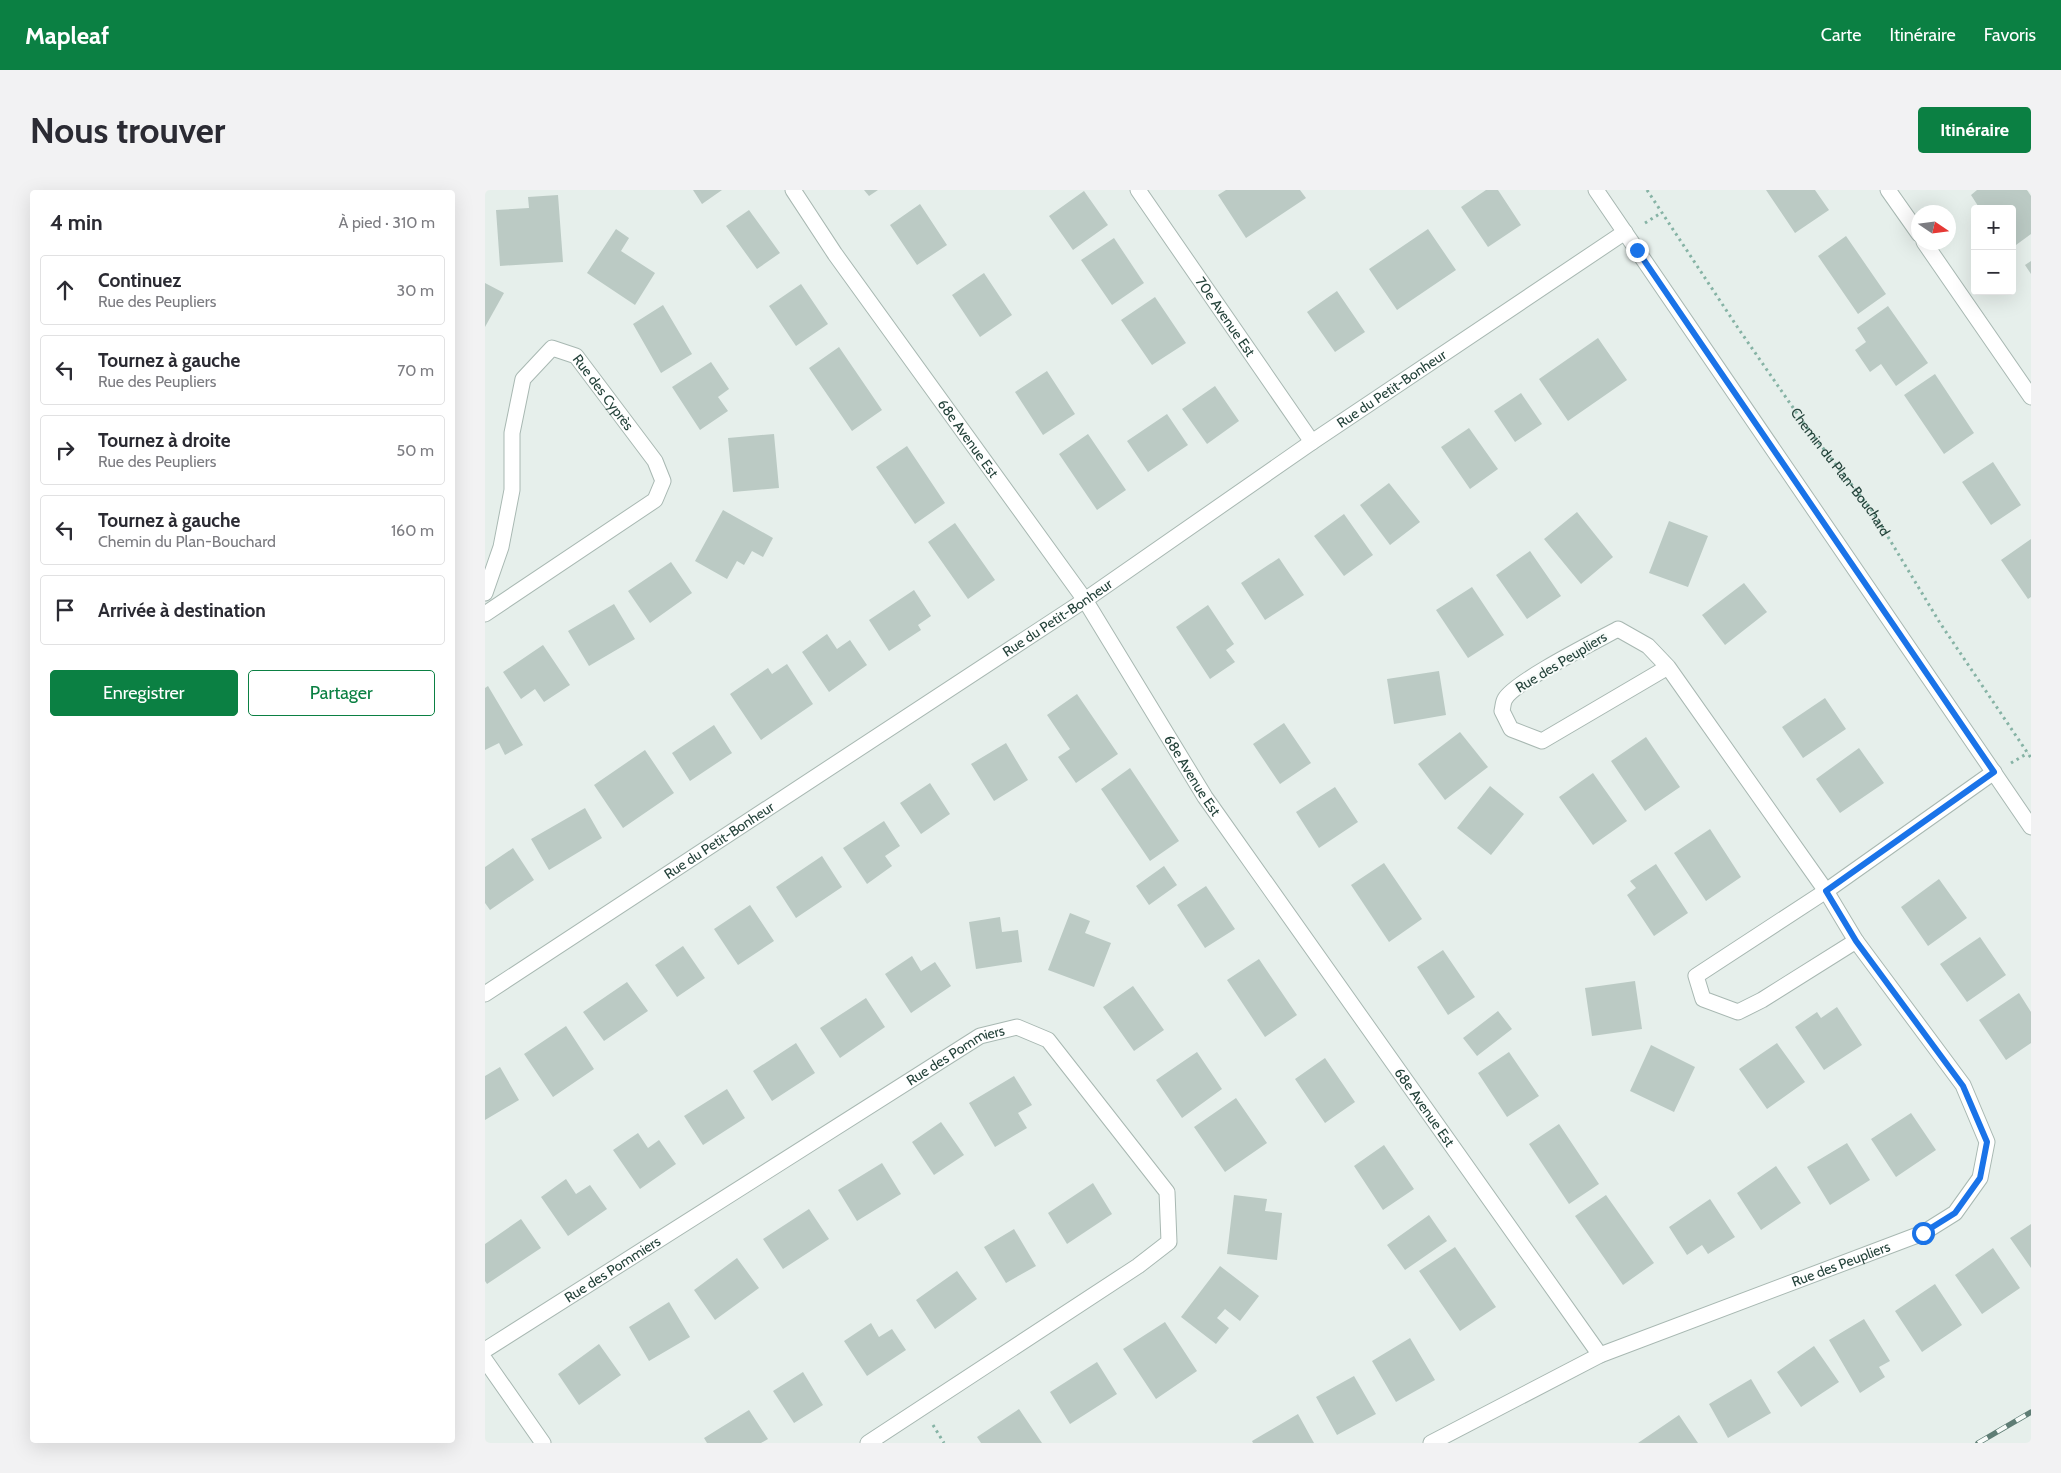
<!DOCTYPE html>
<html lang="fr">
<head>
<meta charset="utf-8">
<style>
	body { margin:0; font-family:Cabin,sans-serif; background:#f2f2f3; color:#2b2b33 }
	.controls { position:absolute; right:15px; top:15px; display:grid; overflow:hidden; border-radius:5px; box-shadow:0 5px 20px #0002 }
	.controls button { width:45px; height:45px; display:grid; place-items:center; padding:0; border:0; border-bottom:1px solid #e1e1e2; background:#fff; color:#2b2b33; font:25px sans-serif }
	.compass { position:absolute; left:1426px; top:15px; width:45px; height:45px; border-radius:50%; background:#fff; box-shadow:0 5px 20px #0002; rotate:103deg }
	.stop { position:absolute; width:15px; height:15px; margin:-11px; border:4px solid #1a73e8; border-radius:50%; background:#fff }
	.stop.end { background:#1a73e8; border-color:#fff; box-shadow:0 1px 5px #0008 }
	.list { margin:0; padding:0; list-style:none }
	h2 { display:flex; justify-content:space-between; align-items:center; height:65px; margin:0; padding:0 20px; font-size:21px }
	h2 small { font-size:16px; font-weight:400; color:#7c7c81 }
	.list li { display:grid; grid-template-columns:32px 1fr auto; gap:15px; align-items:center; box-sizing:border-box; height:70px; margin:0 10px 10px; padding:0 10px; border:1px solid #e1e1e2; border-radius:5px }
	.list b { display:block; font-size:19px; white-space:nowrap }
	.list p { margin:0; font-size:16px; white-space:nowrap; color:#7c7c81 }
	.list em { font-size:16px; font-style:normal; color:#7c7c81 }
	.actions { display:flex; gap:10px; padding:15px 20px }
	.actions a { flex:1; padding:11px 0; border:1px solid #0b8043; border-radius:5px; text-align:center; font-size:18px; color:#0b8043 }
	.actions .main { background:#0b8043; color:#fff }
	.icon { flex:none; width:28px; height:28px; fill:none; stroke:currentColor; stroke-width:2; stroke-linecap:round; stroke-linejoin:round }
	.map { position:relative; flex:none; width:1546px; height:1253px; overflow:hidden; border-radius:5px }
	header { display:flex; align-items:center; gap:30px; box-sizing:border-box; height:70px; padding:0 25px; background:#0b8043; color:#fff }
	header strong { font-size:24px }
	nav { display:flex; gap:28px; margin-inline-start:auto; font-size:18px }
	.intro { display:flex; align-items:center; justify-content:space-between; box-sizing:border-box; height:120px; padding:0 30px }
	h1 { margin:0; font-size:35px }
	.button { padding:12px 22px; border-radius:5px; background:#0b8043; color:#fff; font-size:18px; font-weight:700 }
	main { display:flex; gap:30px; padding:0 30px }
	aside { flex:1; background:#fff; border-radius:5px; box-shadow:0 5px 20px #0002 }
	.map>svg:first-child { display:block }
</style>
</head>
<body>
<header>
<strong>Mapleaf</strong>
<nav><a>Carte</a><a>Itinéraire</a><a>Favoris</a></nav>
</header>
<div class="intro"><h1>Nous trouver</h1><a class="button">Itinéraire</a></div>
<main>
<aside>
<h2>4 min<small>À pied · 310 m</small></h2>
<ul class="list">
<li><svg class="icon" aria-label="ahead" viewBox="0 0 24 24"><path d="M12 20V5M6 11l6-6 6 6"/></svg><div><b>Continuez</b><p>Rue des Peupliers</p></div><em>30 m</em></li>
<li><svg class="icon" aria-label="left" viewBox="0 0 24 24"><path d="M17 20v-9H6M10 6l-5 5 5 5"/></svg><div><b>Tournez à gauche</b><p>Rue des Peupliers</p></div><em>70 m</em></li>
<li><svg class="icon" aria-label="right" viewBox="0 0 24 24"><path d="M7 20v-9h11M14 6l5 5-5 5"/></svg><div><b>Tournez à droite</b><p>Rue des Peupliers</p></div><em>50 m</em></li>
<li><svg class="icon" aria-label="left" viewBox="0 0 24 24"><path d="M17 20v-9H6M10 6l-5 5 5 5"/></svg><div><b>Tournez à gauche</b><p>Chemin du Plan-Bouchard</p></div><em>160 m</em></li>
<li><svg class="icon" aria-label="arrive" viewBox="0 0 24 24"><path d="M6 21V4h12l-3 4 3 4H6"/></svg><div><b>Arrivée à destination</b></div></li>
</ul>
<div class="actions"><a class="main">Enregistrer</a><a>Partager</a></div>
</aside>
<div class="map">
<svg width="1546" height="1253" viewBox="0 0 1546 1253">
	<rect width="100%" height="100%" fill="#e6efeb"/>
	<path fill="#bbcac4" d="M 208,0 L 237,0 L 217,14 Z
		M 379,0 L 393,0 L 384,6 Z
		M 741,0 L 815,0 L 821,8 L 761,48 L 733,5 Z
		M 1001,0 L 1013,0 L 1036,35 L 1003,57 L 976,17 Z
		M 1281,0 L 1330,0 L 1344,20 L 1310,43 Z
		M 1492,0 L 1542,0 L 1546,6 L 1546,44 L 1531,55 L 1527,50 L 1527,19 L 1495,19 L 1486,5 Z
		M 599,1 L 623,35 L 588,60 L 564,26 Z
		M 73,5 L 78,72 L 15,76 L 11,20 L 44,18 L 43,7 Z
		M 435,14 L 462,55 L 432,75 L 405,35 Z
		M 264,20 L 295,63 L 272,79 L 241,36 Z
		M 131,39 L 144,48 L 136,61 L 170,83 L 150,115 L 102,83 Z
		M 943,39 L 971,80 L 912,120 L 884,79 Z
		M 1361,46 L 1401,104 L 1373,124 L 1333,66 Z
		M 629,48 L 659,93 L 627,115 L 596,70 Z
		M 1546,71 L 1546,84 L 1540,75 Z
		M 499,83 L 527,125 L 495,147 L 467,105 Z
		M 0,93 L 19,103 L 0,137 Z
		M 316,94 L 343,134 L 311,156 L 284,116 Z
		M 852,101 L 880,142 L 850,162 L 822,122 Z
		M 670,107 L 701,153 L 667,175 L 636,130 Z
		M 178,115 L 207,164 L 176,183 L 148,134 Z
		M 1403,116 L 1443,173 L 1411,196 L 1396,174 L 1385,182 L 1370,160 L 1381,152 L 1372,138 Z
		M 1113,148 L 1142,190 L 1083,231 L 1054,189 Z
		M 354,157 L 397,220 L 367,241 L 324,178 Z
		M 226,172 L 244,199 L 233,207 L 243,221 L 215,240 L 187,197 Z
		M 562,181 L 590,224 L 558,245 L 530,202 Z
		M 1450,184 L 1489,243 L 1459,264 L 1419,205 Z
		M 730,196 L 754,231 L 722,254 L 697,219 Z
		M 1036,203 L 1057,234 L 1030,252 L 1009,221 Z
		M 682,224 L 703,255 L 663,282 L 642,251 Z
		M 984,238 L 1013,279 L 985,299 L 956,257 Z
		M 289,244 L 294,298 L 248,302 L 243,248 Z
		M 603,244 L 641,300 L 612,320 L 574,264 Z
		M 422,256 L 460,313 L 430,334 L 391,277 Z
		M 1508,272 L 1536,315 L 1506,335 L 1477,292 Z
		M 904,293 L 935,332 L 905,355 L 875,315 Z
		M 238,320 L 288,348 L 278,367 L 267,361 L 259,375 L 252,371 L 242,389 L 210,371 Z
		M 1092,322 L 1128,367 L 1096,394 L 1059,349 Z
		M 859,324 L 888,365 L 859,386 L 829,346 Z
		M 1184,331 L 1223,346 L 1203,397 L 1164,383 Z
		M 470,333 L 510,390 L 483,409 L 443,352 Z
		M 1546,349 L 1546,407 L 1543,409 L 1516,370 Z
		M 1045,361 L 1076,406 L 1042,429 L 1011,385 Z
		M 794,368 L 819,405 L 780,430 L 756,393 Z
		M 186,372 L 207,403 L 165,433 L 143,401 Z
		M 1259,393 L 1282,422 L 1240,455 L 1217,425 Z
		M 987,397 L 1019,445 L 983,468 L 951,420 Z
		M 429,400 L 446,426 L 433,435 L 436,440 L 404,461 L 384,430 Z
		M 129,414 L 150,449 L 104,476 L 83,441 Z
		M 723,415 L 749,454 L 741,460 L 750,472 L 725,489 L 691,437 Z
		M 342,444 L 352,459 L 365,450 L 382,475 L 344,502 L 317,462 Z
		M 58,455 L 85,495 L 59,512 L 50,499 L 36,509 L 18,482 Z
		M 302,474 L 328,514 L 276,550 L 245,504 L 283,478 L 287,484 Z
		M 954,481 L 961,525 L 909,534 L 902,489 Z
		M 3,496 L 38,555 L 20,565 L 14,553 L 0,560 L 0,498 Z
		M 592,504 L 633,564 L 591,593 L 573,567 L 585,559 L 562,525 Z
		M 1340,508 L 1361,539 L 1318,568 L 1297,537 Z
		M 799,533 L 826,573 L 795,594 L 768,554 Z
		M 229,535 L 247,563 L 205,591 L 187,563 Z
		M 975,542 L 1003,577 L 960,610 L 933,574 Z
		M 1161,547 L 1195,597 L 1160,621 L 1126,571 Z
		M 521,553 L 543,590 L 509,611 L 486,574 Z
		M 1374,558 L 1399,593 L 1355,623 L 1331,589 Z
		M 160,560 L 189,603 L 138,638 L 109,595 Z
		M 645,578 L 694,651 L 665,671 L 616,599 Z
		M 1108,583 L 1142,631 L 1108,655 L 1074,607 Z
		M 445,593 L 465,624 L 436,644 L 415,613 Z
		M 1005,596 L 1039,624 L 1006,665 L 972,638 Z
		M 850,597 L 873,632 L 834,658 L 811,622 Z
		M 100,618 L 117,648 L 64,680 L 46,649 Z
		M 399,631 L 415,656 L 400,666 L 407,676 L 382,694 L 358,658 Z
		M 1225,639 L 1256,687 L 1221,711 L 1189,663 Z
		M 28,658 L 49,690 L 5,720 L 0,713 L 0,677 Z
		M 337,666 L 357,697 L 311,728 L 291,697 Z
		M 899,673 L 937,729 L 904,752 L 866,695 Z
		M 1171,674 L 1203,723 L 1169,746 L 1142,705 L 1151,698 L 1145,691 Z
		M 679,676 L 692,695 L 664,715 L 651,696 Z
		M 1454,689 L 1482,728 L 1443,756 L 1416,717 Z
		M 721,696 L 750,739 L 720,758 L 692,715 Z
		M 265,715 L 289,751 L 253,775 L 229,739 Z
		M 585,723 L 605,731 L 600,743 L 626,753 L 609,797 L 563,780 Z
		M 515,727 L 517,742 L 533,740 L 537,772 L 491,779 L 484,732 Z
		M 1495,747 L 1521,785 L 1482,812 L 1455,774 Z
		M 198,756 L 220,788 L 192,807 L 170,775 Z
		M 958,760 L 990,807 L 963,825 L 932,777 Z
		M 427,766 L 436,781 L 450,772 L 466,796 L 426,823 L 400,784 Z
		M 774,769 L 812,825 L 780,847 L 742,790 Z
		M 1150,791 L 1157,839 L 1107,846 L 1100,798 Z
		M 142,792 L 163,821 L 119,851 L 98,822 Z
		M 648,796 L 679,840 L 649,861 L 618,817 Z
		M 1534,803 L 1546,822 L 1546,853 L 1521,870 L 1494,830 Z
		M 381,808 L 400,837 L 355,868 L 335,838 Z
		M 1352,817 L 1377,855 L 1339,880 L 1310,837 L 1332,822 L 1336,828 Z
		M 1013,821 L 1027,839 L 992,866 L 978,848 Z
		M 81,836 L 109,879 L 68,907 L 39,864 Z
		M 311,853 L 330,883 L 287,911 L 268,881 Z
		M 1292,853 L 1320,892 L 1282,919 L 1254,879 Z
		M 1166,855 L 1210,877 L 1189,922 L 1145,901 Z
		M 712,862 L 737,899 L 697,928 L 671,890 Z
		M 1024,862 L 1054,906 L 1022,927 L 993,883 Z
		M 840,868 L 870,912 L 840,933 L 810,889 Z
		M 15,877 L 34,910 L 0,930 L 0,886 Z
		M 529,886 L 547,915 L 533,923 L 542,938 L 510,957 L 484,913 Z
		M 242,899 L 260,928 L 218,955 L 199,926 Z
		M 751,908 L 782,953 L 740,982 L 709,937 Z
		M 1426,923 L 1451,960 L 1411,987 L 1386,949 Z
		M 456,932 L 479,965 L 449,985 L 427,952 Z
		M 1074,934 L 1114,994 L 1084,1014 L 1044,954 Z
		M 153,943 L 163,958 L 174,950 L 191,974 L 155,999 L 128,960 Z
		M 1362,953 L 1385,990 L 1345,1015 L 1322,977 Z
		M 899,955 L 929,999 L 898,1020 L 869,976 Z
		M 397,973 L 416,1004 L 372,1031 L 353,1000 Z
		M 1291,976 L 1316,1013 L 1276,1040 L 1252,1003 Z
		M 81,989 L 91,1004 L 105,995 L 122,1019 L 83,1046 L 56,1007 Z
		M 608,993 L 627,1024 L 582,1054 L 563,1023 Z
		M 749,1005 L 782,1009 L 780,1021 L 797,1023 L 792,1070 L 742,1064 Z
		M 1121,1005 L 1169,1073 L 1138,1095 L 1090,1026 Z
		M 1225,1009 L 1250,1047 L 1223,1064 L 1217,1055 L 1202,1065 L 1184,1037 Z
		M 324,1019 L 344,1049 L 298,1079 L 278,1049 Z
		M 944,1025 L 962,1051 L 920,1080 L 902,1055 Z
		M 36,1029 L 56,1058 L 2,1094 L 0,1091 L 0,1054 Z
		M 1546,1034 L 1546,1078 L 1525,1048 Z
		M 529,1039 L 551,1076 L 521,1093 L 499,1057 Z
		M 970,1057 L 1011,1117 L 975,1141 L 934,1081 Z
		M 1508,1058 L 1535,1098 L 1497,1124 L 1470,1085 Z
		M 252,1068 L 274,1098 L 230,1130 L 209,1100 Z
		M 735,1076 L 774,1106 L 755,1131 L 740,1119 L 732,1128 L 744,1138 L 731,1154 L 696,1127 Z
		M 472,1081 L 492,1109 L 450,1139 L 431,1110 Z
		M 1450,1094 L 1477,1135 L 1437,1162 L 1410,1121 Z
		M 184,1112 L 205,1147 L 164,1171 L 144,1137 Z
		M 1379,1129 L 1405,1171 L 1394,1177 L 1400,1187 L 1375,1203 L 1344,1150 Z
		M 680,1132 L 712,1181 L 671,1209 L 638,1159 Z
		M 386,1133 L 394,1147 L 407,1139 L 421,1160 L 382,1186 L 359,1151 Z
		M 925,1148 L 950,1190 L 911,1212 L 887,1171 Z
		M 114,1154 L 136,1185 L 94,1215 L 73,1184 Z
		M 1329,1156 L 1354,1192 L 1316,1217 L 1292,1182 Z
		M 612,1172 L 632,1204 L 585,1234 L 565,1202 Z
		M 318,1182 L 338,1215 L 309,1233 L 288,1201 Z
		M 869,1186 L 891,1224 L 852,1245 L 831,1207 Z
		M 1266,1189 L 1286,1223 L 1243,1248 L 1224,1214 Z
		M 534,1219 L 557,1253 L 496,1253 L 492,1247 Z
		M 264,1220 L 283,1249 L 276,1253 L 222,1253 L 219,1248 Z
		M 813,1224 L 829,1253 L 768,1253 L 767,1251 Z
		M 1194,1225 L 1213,1253 L 1153,1253 Z"/>
	<g fill="none" stroke-linecap="round" stroke-linejoin="round">
		<defs>
			<g id="minor">
				<path id="s2" d="M 308,0 L 350,64 L 600,410 L 720,607 L 1115,1165"/>
				<path id="s3" d="M 653,0 L 827,252"/>
				<path d="M 1111,0 L 1546,637"/>
				<path d="M 1403,0 L 1434,44"/>
				<path d="M 1439,52 L 1546,207"/>
				<path id="s4" d="M 0,403 L 16,357 L 27,300 L 27,243 L 38,189 L 67,158 L 91,166 L 170,271 L 178,291 L 170,310 L 0,424"/>
				<path d="M 1371,751 L 1277,810 L 1253,822 L 1218,809 L 1211,786 L 1341,701 L 1509,582"/>
				<path id="s5" d="M 0,804 L 600,410 L 827,252 L 1140,42"/>
				<path id="s6" d="M 0,1160 L 495,846 L 532,837 L 563,850 L 682,1002 L 684,1052 L 653,1076 L 383,1253"/>
				<path d="M 0,1170 L 58,1253"/>
				<path id="s7" d="M 946,1253 L 1115,1165 L 1438,1043 L 1470,1023 L 1495,988 L 1502,952 L 1478,895 L 1371,751 L 1341,701 L 1183,477 L 1163,456 L 1133,439 C 1111,451 1029,492 1020,509 C 1018,512 1018,517 1017,521 L 1026,539 L 1057,551 L 1183,477"/>
			</g>
		</defs>
		<use href="#minor" stroke="#a8b8b2" stroke-width="17"/>
		<g stroke="#86b3a5" stroke-width="3" stroke-dasharray="2.5 4" stroke-linecap="butt">
			<path id="s1" d="M 1162,0 L 1253,138 L 1320,235 L 1388,322 L 1455,433 L 1546,568"/>
			<path d="M 1160,33 L 1176,23"/>
			<path d="M 1526,573 L 1543,563"/>
			<path d="M 448,1235 L 459,1253"/>
		</g>
		<use href="#minor" stroke="#fff" stroke-width="15"/>
		<defs>
			<path id="rail" d="M 1493,1253 L 1546,1222"/>
		</defs>
		<use href="#rail" stroke="#5f7d75" stroke-width="5.5"/>
		<use href="#rail" stroke="#f7fbf9" stroke-width="4" stroke-dasharray="11" stroke-linecap="butt"/>
	</g>
	<g fill="none" stroke-linecap="round" stroke-linejoin="round">
		<path stroke="#1a73e8" stroke-width="6" d="M 1152,60 L 1509,582 L 1341,701 L 1371,751 L 1478,896 L 1502,952 L 1495,988 L 1470,1023 L 1438,1043"/>
	</g>
	<g text-anchor="middle" stroke-width="4" stroke-linejoin="round" paint-order="stroke">
		<g font-size="14" fill="#24423a" stroke="#f7fbf9">
			<text dy="5" stroke="none"><textPath href="#s3" startOffset="154">70e Avenue Est</textPath></text>
			<text dy="5" stroke="none"><textPath href="#s5" startOffset="1090">Rue du Petit-Bonheur</textPath></text>
			<text dy="5" stroke="none"><textPath href="#s4" startOffset="332">Rue des Cyprès</textPath></text>
			<text dy="5" stroke="none"><textPath href="#s2" startOffset="304">68e Avenue Est</textPath></text>
			<text dy="5" stroke="none"><textPath href="#s1" startOffset="342">Chemin du Plan-Bouchard</textPath></text>
			<text dy="5" stroke="none"><textPath href="#s5" startOffset="685">Rue du Petit-Bonheur</textPath></text>
			<text transform="translate(1076 472) rotate(-31)" y="5">Rue des Peupliers</text>
			<text dy="5" stroke="none"><textPath href="#s2" startOffset="709">68e Avenue Est</textPath></text>
			<text dy="5" stroke="none"><textPath href="#s5" startOffset="280">Rue du Petit-Bonheur</textPath></text>
			<text dy="5" stroke="none"><textPath href="#s6" startOffset="556">Rue des Pommiers</textPath></text>
			<text dy="5" stroke="none"><textPath href="#s2" startOffset="1114">68e Avenue Est</textPath></text>
			<text dy="5" stroke="none"><textPath href="#s7" startOffset="448">Rue des Peupliers</textPath></text>
			<text dy="5" stroke="none"><textPath href="#s6" startOffset="151">Rue des Pommiers</textPath></text>
		</g>
	</g>
</svg>
<div class="controls">
<button>+</button>
<button>−</button>
</div>
<svg class="compass" viewBox="-18 -18 36 36"><path d="M0-13l5 13h-10z" fill="#e53935"/><path d="M0 13l5-13h-10z" fill="#7c7c81"/></svg>
<div class="stop" style="left:1438px;top:1043px"></div>
<div class="stop end" style="left:1152px;top:60px"></div>
</div>
</main>
</body>
</html>
